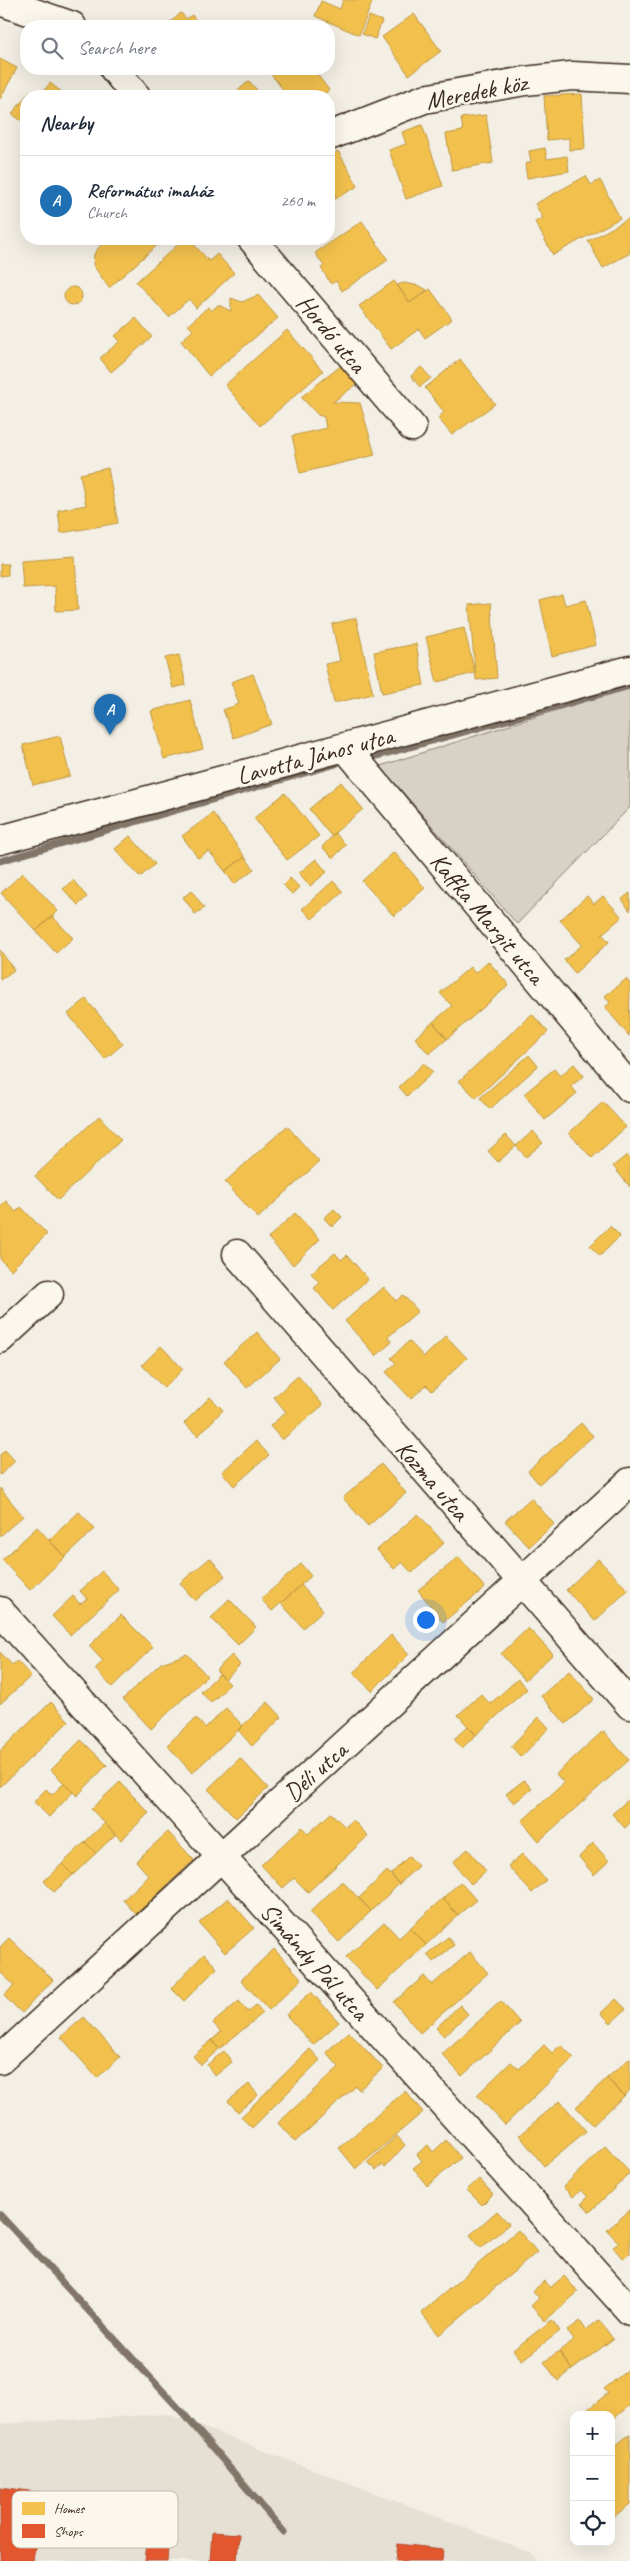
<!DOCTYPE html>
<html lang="en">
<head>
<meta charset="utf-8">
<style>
	body { margin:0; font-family:Caveat,sans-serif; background:#f6f6f7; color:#1f2937 }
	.controls { position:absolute; right:15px; bottom:15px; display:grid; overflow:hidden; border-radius:10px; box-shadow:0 5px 20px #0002 }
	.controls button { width:45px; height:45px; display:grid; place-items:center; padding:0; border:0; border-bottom:1px solid #e0e1e3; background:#fff; color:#1f2937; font:25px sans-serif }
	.you { position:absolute; left:425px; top:1619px; width:18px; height:18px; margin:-12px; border:4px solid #fff; border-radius:50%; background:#1a73e8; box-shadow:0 0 0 8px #1a73e833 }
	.badge { display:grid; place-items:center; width:32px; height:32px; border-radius:50%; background:#1f6fb2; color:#fff; font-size:16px; font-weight:700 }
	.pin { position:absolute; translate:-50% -41px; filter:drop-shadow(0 1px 2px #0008) }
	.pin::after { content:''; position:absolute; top:26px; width:18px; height:15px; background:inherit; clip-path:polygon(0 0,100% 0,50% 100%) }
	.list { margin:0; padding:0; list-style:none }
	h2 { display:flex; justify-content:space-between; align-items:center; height:65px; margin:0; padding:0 20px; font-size:21px }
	h2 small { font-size:16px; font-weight:400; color:#747a83 }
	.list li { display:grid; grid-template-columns:32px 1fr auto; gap:15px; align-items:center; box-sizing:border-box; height:90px; padding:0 20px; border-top:1px solid #e0e1e3 }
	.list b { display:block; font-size:19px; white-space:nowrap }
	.list p { margin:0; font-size:16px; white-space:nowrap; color:#747a83 }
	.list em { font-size:16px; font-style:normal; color:#747a83 }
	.icon { flex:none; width:28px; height:28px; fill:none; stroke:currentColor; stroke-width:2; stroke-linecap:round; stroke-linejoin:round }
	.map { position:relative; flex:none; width:630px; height:2561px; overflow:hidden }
	.search { position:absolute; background:#fff; box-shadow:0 5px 20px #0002; left:20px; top:20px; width:315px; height:55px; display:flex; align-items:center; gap:12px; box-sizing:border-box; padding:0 18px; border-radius:20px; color:#747a83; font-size:19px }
	.panel { position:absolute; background:#fff; box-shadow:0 5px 20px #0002; left:20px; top:90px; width:315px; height:155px; border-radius:20px }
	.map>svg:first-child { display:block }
</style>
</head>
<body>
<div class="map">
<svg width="630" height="2561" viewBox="0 0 630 2561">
	<rect width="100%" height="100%" fill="#f3efe4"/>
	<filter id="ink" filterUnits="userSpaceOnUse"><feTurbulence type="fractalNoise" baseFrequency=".02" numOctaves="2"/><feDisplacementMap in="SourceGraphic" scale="10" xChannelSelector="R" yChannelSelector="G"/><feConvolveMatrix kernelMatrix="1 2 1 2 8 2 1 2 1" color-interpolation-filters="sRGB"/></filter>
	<g filter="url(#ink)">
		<path fill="#e5dfd4" d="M 168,2414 L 531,2553 L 537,2561 L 0,2561 L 0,2424 Z"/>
		<path fill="#d8d1c6" stroke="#8a7e72" d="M 630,687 L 630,807 L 517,924 L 380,766 Z"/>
		<path fill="#f2c14e" stroke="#bb9440" d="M 343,0 L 373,0 L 359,35 L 315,16 L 321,1 L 340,9 Z
			M 181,13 L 186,19 L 192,15 L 200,26 L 166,26 Z
			M 414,14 L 441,51 L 409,75 L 382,37 Z
			M 369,16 L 382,21 L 375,39 L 362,34 Z
			M 0,59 L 17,68 L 0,99 Z
			M 267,69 L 313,69 L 329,90 L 322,96 L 288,96 Z
			M 249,81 L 262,96 L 236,96 L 234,94 Z
			M 50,83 L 67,96 L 40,96 Z
			M 30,91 L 36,96 L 26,96 L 26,124 L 12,114 Z
			M 582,94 L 585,149 L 569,150 L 569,138 L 547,140 L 544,96 Z
			M 486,115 L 493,163 L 452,170 L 446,134 L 463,131 L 461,118 Z
			M 422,125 L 443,186 L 406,199 L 389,150 L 406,144 L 402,132 Z
			M 545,148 L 547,159 L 567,156 L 569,171 L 527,178 L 525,164 L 531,162 L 529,151 Z
			M 338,151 L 358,186 L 337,198 L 329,183 L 329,157 Z
			M 586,176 L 591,185 L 600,180 L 620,218 L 553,255 L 535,222 L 543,218 L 535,204 Z
			M 329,183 L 337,198 L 329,203 Z
			M 630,218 L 630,253 L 603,268 L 588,241 Z
			M 362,221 L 388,260 L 342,291 L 336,281 L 331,284 L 321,268 L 324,266 L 315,253 Z
			M 109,239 L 164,239 L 109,288 L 93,265 L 94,254 L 100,246 Z
			M 184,239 L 189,239 L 209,261 L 217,254 L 234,273 L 196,308 L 189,299 L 169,317 L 136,282 Z
			M 394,281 L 410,303 L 430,289 L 452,319 L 425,338 L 419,329 L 391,349 L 359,306 Z
			M 404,283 L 420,286 L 427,290 L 410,303 L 397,285 Z
			M64 296a9 9 0 1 1 18 0a9 9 0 1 1-18 0Z
			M 258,295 L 278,318 L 209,376 L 181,341 L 193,330 L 188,325 L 208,307 L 211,311 L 218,305 L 231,311 L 231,298 L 242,302 Z
			M 136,318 L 152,337 L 111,372 L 100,358 L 120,341 L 115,336 Z
			M 287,330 L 323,371 L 260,426 L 225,385 Z
			M 460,359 L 495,404 L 452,435 L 438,418 L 444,412 L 425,388 Z
			M 342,365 L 357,384 L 333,402 L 360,403 L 375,455 L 300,473 L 292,436 L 326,428 L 324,417 L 318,415 L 301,397 Z
			M 421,367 L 431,378 L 420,387 L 411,376 Z
			M 108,468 L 118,523 L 61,533 L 58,510 L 86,505 L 80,474 Z
			M 75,556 L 78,610 L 56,611 L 55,586 L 23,588 L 21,560 Z
			M 0,564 L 8,564 L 8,575 L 0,576 Z
			M 562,594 L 565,605 L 586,600 L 596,645 L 552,656 L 540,600 Z
			M 491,603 L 497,678 L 476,680 L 469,605 Z
			M 356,618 L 373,694 L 334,703 L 325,664 L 340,661 L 332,624 Z
			M 464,628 L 475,673 L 437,682 L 426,637 Z
			M 416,644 L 424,685 L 382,693 L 374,652 Z
			M 179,655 L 186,685 L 173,688 L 165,658 Z
			M 253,674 L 272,724 L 234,738 L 223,710 L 239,704 L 231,682 Z
			M 190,700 L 203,749 L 164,759 L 151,711 Z
			M 60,736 L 70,776 L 33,785 L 23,745 Z
			M 341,782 L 363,809 L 331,836 L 309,809 Z
			M 285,793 L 319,836 L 287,860 L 254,818 Z
			M 213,813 L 245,857 L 225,871 L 209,851 L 198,858 L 182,836 Z
			M 335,833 L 346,845 L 333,858 L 322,847 Z
			M 130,836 L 155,864 L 140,877 L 115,849 Z
			M 394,852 L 425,888 L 394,916 L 362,881 Z
			M 245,857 L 254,869 L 234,884 L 225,871 Z
			M 316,859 L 327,872 L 310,886 L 299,873 Z
			M 23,873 L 58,911 L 36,931 L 1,893 Z
			M 290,878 L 299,887 L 292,894 L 283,885 Z
			M 73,880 L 87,897 L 78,905 L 63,889 Z
			M 333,881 L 343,892 L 312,919 L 302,909 Z
			M 192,891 L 204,908 L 195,914 L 183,897 Z
			M 630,893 L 630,911 L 622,899 Z
			M 587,896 L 594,904 L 603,896 L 622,917 L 602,934 L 609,942 L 575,973 L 564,960 L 582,945 L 560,920 Z
			M 52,916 L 73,938 L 56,953 L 36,931 Z
			M 0,950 L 14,970 L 0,980 Z
			M 488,961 L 509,985 L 447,1039 L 433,1022 L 452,1006 L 440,993 L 470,967 L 475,973 Z
			M 626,979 L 630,984 L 629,1036 L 605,1007 L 610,1003 L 605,996 Z
			M 86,999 L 123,1044 L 105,1059 L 68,1014 Z
			M 532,1014 L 548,1032 L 476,1098 L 459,1081 Z
			M 433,1022 L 447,1039 L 429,1054 L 415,1038 Z
			M 529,1055 L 538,1066 L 490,1109 L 480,1098 Z
			M 424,1063 L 433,1072 L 407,1096 L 399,1087 Z
			M 574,1064 L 584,1076 L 571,1086 L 577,1093 L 545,1120 L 524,1094 L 554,1069 L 560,1076 Z
			M 603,1102 L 626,1127 L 592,1158 L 569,1133 Z
			M 99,1116 L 121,1140 L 58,1200 L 35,1176 Z
			M 287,1126 L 319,1162 L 258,1218 L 225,1182 Z
			M 533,1131 L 543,1143 L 526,1157 L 516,1146 Z
			M 506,1135 L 516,1146 L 498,1162 L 488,1151 Z
			M 627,1155 L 630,1159 L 630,1187 L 613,1166 Z
			M 6,1201 L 16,1212 L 21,1207 L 47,1234 L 11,1270 L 0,1259 L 0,1207 Z
			M 334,1209 L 342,1217 L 332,1227 L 324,1218 Z
			M 295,1213 L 320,1239 L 293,1265 L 268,1238 Z
			M 610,1226 L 620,1236 L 600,1256 L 590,1246 Z
			M 335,1253 L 341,1260 L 347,1255 L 368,1279 L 333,1310 L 314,1288 L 320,1283 L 311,1273 Z
			M 384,1287 L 396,1301 L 403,1295 L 418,1311 L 388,1337 L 392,1342 L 376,1356 L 345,1321 Z
			M 257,1332 L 280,1359 L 247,1388 L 224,1361 Z
			M 446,1336 L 467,1358 L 432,1391 L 426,1385 L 411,1399 L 386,1372 L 396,1363 L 391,1358 L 409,1341 L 424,1357 Z
			M 161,1346 L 183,1369 L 164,1388 L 142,1365 Z
			M 298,1376 L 323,1405 L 282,1440 L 270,1426 L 286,1412 L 274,1397 Z
			M 210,1397 L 223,1410 L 198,1436 L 184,1423 Z
			M 581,1423 L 593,1436 L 539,1484 L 528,1471 Z
			M 256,1441 L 269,1455 L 234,1486 L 222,1472 Z
			M 5,1450 L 15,1461 L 0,1475 L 0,1455 Z
			M 381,1464 L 406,1493 L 368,1526 L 343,1498 Z
			M 0,1488 L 23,1516 L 0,1536 Z
			M 531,1498 L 554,1524 L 529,1547 L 505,1521 Z
			M 79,1512 L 95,1529 L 65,1557 L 49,1540 Z
			M 418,1514 L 444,1543 L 412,1573 L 402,1562 L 394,1569 L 377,1550 Z
			M 37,1527 L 65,1557 L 30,1590 L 2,1560 Z
			M 459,1557 L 485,1588 L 443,1622 L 418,1590 Z
			M 210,1558 L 225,1576 L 195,1601 L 180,1583 Z
			M 598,1559 L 628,1590 L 595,1621 L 566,1590 Z
			M 301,1564 L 311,1576 L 272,1611 L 261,1599 Z
			M 102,1571 L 119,1590 L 70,1635 L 52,1616 L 73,1596 L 80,1604 L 87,1599 L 80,1591 Z
			M 301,1585 L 323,1610 L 303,1628 L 281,1603 Z
			M 229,1599 L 256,1627 L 238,1645 L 211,1618 Z
			M 121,1615 L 153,1647 L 112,1687 L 95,1669 L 103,1661 L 89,1646 Z
			M 528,1628 L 553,1654 L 525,1680 L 501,1654 Z
			M 391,1635 L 409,1654 L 372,1691 L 353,1673 Z
			M 0,1652 L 12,1665 L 17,1661 L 31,1676 L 0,1704 Z
			M 187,1654 L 207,1676 L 151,1729 L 123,1699 L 161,1663 Z
			M 232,1655 L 240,1665 L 225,1679 L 216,1670 Z
			M 569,1671 L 594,1699 L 566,1724 L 541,1696 Z
			M 219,1674 L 230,1684 L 211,1703 L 201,1692 Z
			M 518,1679 L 527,1689 L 476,1735 L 458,1715 L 481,1694 L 490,1704 Z
			M 51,1702 L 69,1721 L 0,1787 L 0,1751 Z
			M 268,1702 L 282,1717 L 252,1746 L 238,1730 Z
			M 226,1708 L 243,1726 L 192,1773 L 167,1745 L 196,1718 L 205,1728 Z
			M 539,1717 L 549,1728 L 521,1757 L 511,1746 Z
			M 468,1726 L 476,1735 L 462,1748 L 454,1739 Z
			M 603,1731 L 629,1760 L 539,1841 L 522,1821 L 564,1783 L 556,1774 Z
			M 81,1740 L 107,1765 L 77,1796 L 51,1770 Z
			M 240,1758 L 268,1788 L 236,1818 L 208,1789 Z
			M 524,1780 L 532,1789 L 514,1803 L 506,1794 Z
			M 120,1782 L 149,1813 L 121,1840 L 91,1809 Z
			M 64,1783 L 73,1792 L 49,1817 L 34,1802 L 46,1789 L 52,1795 Z
			M 630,1798 L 630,1823 L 625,1828 L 612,1814 Z
			M 331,1813 L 345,1827 L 353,1820 L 368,1836 L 308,1892 L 294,1878 L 283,1888 L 261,1865 L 302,1827 L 308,1834 Z
			M 105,1823 L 115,1835 L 96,1853 L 85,1842 Z
			M 168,1832 L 194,1860 L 136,1914 L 123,1900 L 149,1876 L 136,1861 Z
			M 85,1842 L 96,1853 L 73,1875 L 62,1864 Z
			M 593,1843 L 609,1861 L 594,1875 L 579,1857 Z
			M 468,1849 L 486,1871 L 471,1884 L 453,1862 Z
			M 522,1854 L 546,1880 L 532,1893 L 508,1866 Z
			M 409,1856 L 418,1866 L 399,1884 L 391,1874 Z
			M 62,1864 L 73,1875 L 54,1892 L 44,1881 Z
			M 387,1871 L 399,1884 L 371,1911 L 359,1898 Z
			M 342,1881 L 371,1911 L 339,1942 L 310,1912 Z
			M 460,1882 L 476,1900 L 458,1915 L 443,1898 Z
			M 228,1898 L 254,1928 L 225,1953 L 199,1923 Z
			M 443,1898 L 458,1915 L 426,1945 L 410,1928 Z
			M 384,1922 L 399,1938 L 410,1928 L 426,1945 L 377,1990 L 346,1957 Z
			M 448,1937 L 454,1945 L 433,1962 L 427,1954 Z
			M 9,1938 L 53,1980 L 22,2013 L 4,1996 L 14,1985 L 0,1972 L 0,1947 Z
			M 274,1949 L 302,1979 L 269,2010 L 241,1980 Z
			M 470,1952 L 488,1973 L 420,2033 L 394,2002 L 424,1976 L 432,1985 Z
			M 204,1954 L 217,1968 L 184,2001 L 171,1988 Z
			M 311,1992 L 339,2022 L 313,2045 L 286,2015 Z
			M 616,1999 L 626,2009 L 611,2023 L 601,2013 Z
			M 239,2001 L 248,2012 L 256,2005 L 263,2013 L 219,2049 L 212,2040 L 221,2032 L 213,2023 Z
			M 501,2001 L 520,2023 L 462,2076 L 442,2054 Z
			M 460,2005 L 468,2014 L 444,2036 L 436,2028 Z
			M 84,2017 L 120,2057 L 97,2078 L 61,2037 Z
			M 349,2032 L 383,2068 L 359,2090 L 356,2086 L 295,2142 L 278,2123 L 339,2067 L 326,2052 Z
			M 212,2040 L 219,2049 L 201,2065 L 193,2056 Z
			M 544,2045 L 552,2053 L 561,2045 L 574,2058 L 505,2125 L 477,2095 L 511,2062 L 519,2069 Z
			M 310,2049 L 320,2060 L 252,2128 L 241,2117 Z
			M 224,2051 L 232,2062 L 215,2076 L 207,2065 Z
			M 630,2058 L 630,2090 L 624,2096 L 607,2078 Z
			M 607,2078 L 624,2096 L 593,2125 L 576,2107 Z
			M 249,2084 L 258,2095 L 238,2112 L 228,2101 Z
			M 405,2091 L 423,2112 L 356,2169 L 339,2148 Z
			M 560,2101 L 586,2131 L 544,2166 L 519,2135 Z
			M 397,2136 L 405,2145 L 385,2167 L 383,2164 L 376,2170 L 368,2162 Z
			M 446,2140 L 461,2158 L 427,2186 L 413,2168 L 422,2161 L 417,2154 L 428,2145 L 433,2152 Z
			M 605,2146 L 630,2173 L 590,2212 L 582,2203 L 588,2197 L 581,2190 L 573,2197 L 563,2187 Z
			M 479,2179 L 493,2194 L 482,2205 L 467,2190 Z
			M 630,2210 L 630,2253 L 623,2259 L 613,2247 L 619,2243 L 607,2230 Z
			M 497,2211 L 509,2224 L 481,2248 L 470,2235 Z
			M 518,2230 L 537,2252 L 439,2335 L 421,2313 Z
			M 564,2276 L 578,2292 L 545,2321 L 531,2306 L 539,2298 L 533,2291 L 544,2281 L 550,2288 Z
			M 552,2320 L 560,2331 L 522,2360 L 513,2350 Z
			M 599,2320 L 613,2339 L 572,2370 L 559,2351 L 574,2340 L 567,2331 L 580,2321 L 586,2330 Z
			M 559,2351 L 572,2370 L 558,2381 L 544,2362 Z
			M 630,2368 L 630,2405 L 611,2421 L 611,2415 L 581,2415 L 608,2393 L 604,2389 Z
			M 630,2434 L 630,2504 L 611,2519 L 611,2449 Z"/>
		<path fill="#e4572e" stroke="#b14a29" d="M 0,2487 L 43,2493 L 33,2561 L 0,2561 Z
			M 212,2532 L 239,2534 L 237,2561 L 210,2561 Z
			M 148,2534 L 169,2537 L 167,2561 L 145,2561 Z
			M 398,2544 L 443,2549 L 442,2561 L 396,2561 Z"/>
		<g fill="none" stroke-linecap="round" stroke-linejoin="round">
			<path stroke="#817468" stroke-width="7" d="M 374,757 L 630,686
				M 0,861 L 336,764
				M 0,2215 L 183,2413 L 284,2532"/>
			<defs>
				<path id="minor" d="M 0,1 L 72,26
					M 114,69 L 136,96
					M 329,136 L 424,99 L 525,81 L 572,76 L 630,79
					M 252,239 L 412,427
					M 345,747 L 630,1088
					M 0,840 L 630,670
					M 237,1254 L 630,1705
					M 0,1339 L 49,1294
					M 0,1611 L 630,2311
					M 0,2060 L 630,1482"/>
			</defs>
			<use href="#minor" stroke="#3b2a1e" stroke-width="31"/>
			<use href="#minor" stroke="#fbf7ec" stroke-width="28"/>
		</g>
	</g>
	<g text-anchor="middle" stroke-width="5" stroke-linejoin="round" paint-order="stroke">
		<g font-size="25" fill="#3b2a1e" stroke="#fbf7ec">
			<text transform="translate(476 91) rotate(-11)" y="9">Meredek köz</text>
			<text transform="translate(332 333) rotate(50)" y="9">Hordó utca</text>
			<text transform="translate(315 755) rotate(-15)" y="9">Lavotta János utca</text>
			<text transform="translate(488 918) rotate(50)" y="9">Kaffka Margit utca</text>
			<text transform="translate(433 1480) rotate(49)" y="9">Kozma utca</text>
			<text transform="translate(315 1771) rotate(-42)" y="9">Déli utca</text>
			<text transform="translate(315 1961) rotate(48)" y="9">Simándy Pál utca</text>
		</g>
	</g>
	<rect x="12" y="2491" width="166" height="57" rx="8" fill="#fbf7ec" stroke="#c1baae" stroke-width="1"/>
	<rect x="22" y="2502" width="23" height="13" fill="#f2c14e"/>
	<rect x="22" y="2524" width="23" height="14" fill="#e4572e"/>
	<g font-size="14" fill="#3b2a1e">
		<text x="54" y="2513">Homes</text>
		<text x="54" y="2536">Shops</text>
	</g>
</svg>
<div class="controls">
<button>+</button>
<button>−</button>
<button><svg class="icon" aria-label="locate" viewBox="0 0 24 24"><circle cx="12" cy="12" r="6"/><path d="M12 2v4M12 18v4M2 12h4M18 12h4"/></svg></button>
</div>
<div class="you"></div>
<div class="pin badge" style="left:110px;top:735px">A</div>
<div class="search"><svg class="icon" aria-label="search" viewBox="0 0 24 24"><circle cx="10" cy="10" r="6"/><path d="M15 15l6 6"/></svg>Search here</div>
<section class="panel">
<h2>Nearby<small></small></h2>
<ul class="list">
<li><span class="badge">A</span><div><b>Református imaház</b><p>Church</p></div><em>260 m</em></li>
</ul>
</section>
</div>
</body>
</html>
